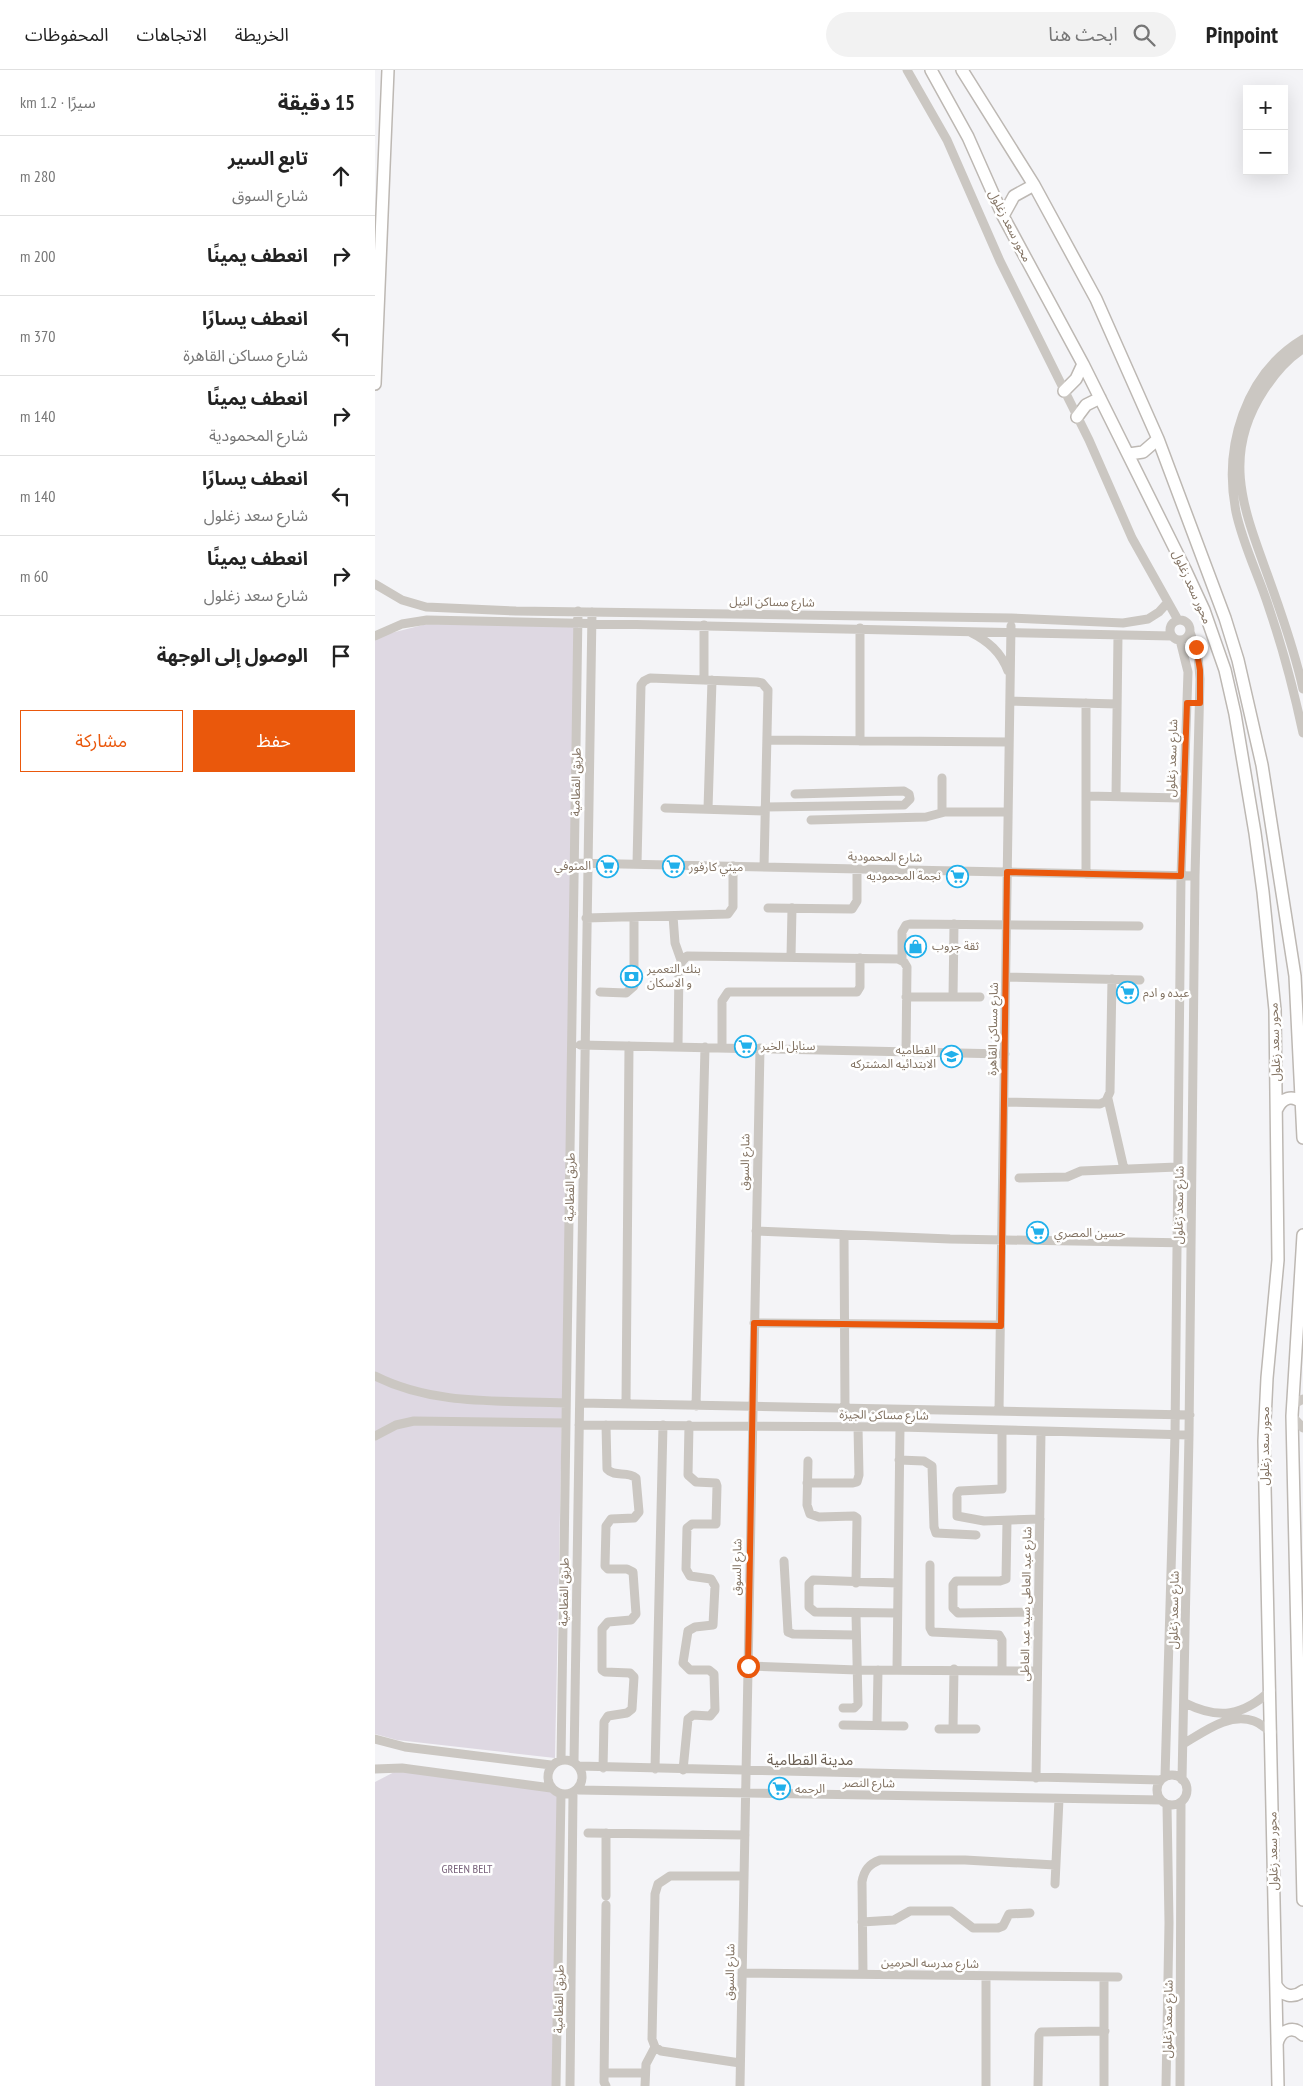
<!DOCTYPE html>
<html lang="ar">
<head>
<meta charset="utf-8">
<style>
	body { margin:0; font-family:"PT Sans Narrow","Noto Sans Arabic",sans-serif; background:#f2f2f2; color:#222; direction:rtl }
	.controls { position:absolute; right:15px; top:15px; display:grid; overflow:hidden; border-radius:0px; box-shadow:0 5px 20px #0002 }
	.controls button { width:45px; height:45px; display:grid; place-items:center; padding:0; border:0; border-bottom:1px solid #e0e0e0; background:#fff; color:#222; font:25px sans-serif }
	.stop { position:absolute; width:15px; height:15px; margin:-11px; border:4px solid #ea580c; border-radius:50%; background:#fff }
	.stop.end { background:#ea580c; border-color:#fff; box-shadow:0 1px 5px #0008 }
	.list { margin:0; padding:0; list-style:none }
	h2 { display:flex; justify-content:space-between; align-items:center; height:65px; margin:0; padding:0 20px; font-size:21px }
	h2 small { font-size:16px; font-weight:400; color:#767676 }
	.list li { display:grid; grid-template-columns:32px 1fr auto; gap:15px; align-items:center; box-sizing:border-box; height:80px; padding:0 20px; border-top:1px solid #e0e0e0 }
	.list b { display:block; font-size:19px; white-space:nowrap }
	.list p { margin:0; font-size:16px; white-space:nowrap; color:#767676 }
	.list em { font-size:16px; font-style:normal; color:#767676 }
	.actions { display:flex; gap:10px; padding:15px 20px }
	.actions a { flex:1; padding:11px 0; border:1px solid #ea580c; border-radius:0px; text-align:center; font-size:18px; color:#ea580c }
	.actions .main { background:#ea580c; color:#fff }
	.icon { flex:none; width:28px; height:28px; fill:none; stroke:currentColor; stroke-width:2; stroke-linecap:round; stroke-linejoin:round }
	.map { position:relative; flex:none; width:928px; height:2016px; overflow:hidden; direction:ltr }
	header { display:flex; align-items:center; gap:30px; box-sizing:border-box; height:70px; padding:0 25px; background:#fff; border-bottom:1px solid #e0e0e0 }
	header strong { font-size:24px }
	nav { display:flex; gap:28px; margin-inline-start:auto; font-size:18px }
	.search { width:350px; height:45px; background:#f2f2f2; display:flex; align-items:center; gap:12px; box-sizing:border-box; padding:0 18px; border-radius:28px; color:#767676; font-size:19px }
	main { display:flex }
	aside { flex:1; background:#fff }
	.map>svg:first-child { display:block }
</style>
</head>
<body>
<header>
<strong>Pinpoint</strong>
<div class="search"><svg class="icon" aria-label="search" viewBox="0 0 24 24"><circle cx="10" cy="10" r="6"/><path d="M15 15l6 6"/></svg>ابحث هنا</div>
<nav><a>الخريطة</a><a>الاتجاهات</a><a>المحفوظات</a></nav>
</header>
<main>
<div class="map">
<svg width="928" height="2016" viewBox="0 0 928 2016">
	<rect width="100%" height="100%" fill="#f4f4f7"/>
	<path fill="#ded8e2" d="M 64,551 L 203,553 L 180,1688 L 22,1670 L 0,1664 L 0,567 Z
		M 27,1698 L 176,1718 L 186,1724 L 179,2016 L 0,2016 L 0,1712 Z"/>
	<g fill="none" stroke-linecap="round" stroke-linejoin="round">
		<defs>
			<path id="major" d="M 556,0 L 593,67 L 628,146 L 708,294 L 810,499 L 829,540 L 850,600 L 860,644 L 880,763 L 888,822 L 900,940 L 903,1190 L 892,1308 L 889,1371 L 903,2016
				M 587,0 L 659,115 L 721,229 L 783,369 L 850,548 L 863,590 L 887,695 L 920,906 L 928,1068
				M 628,146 L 639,126 L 659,115
				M 0,314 L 13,0
				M 689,321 L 701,309 L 708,294
				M 702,347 L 711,335 L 725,328
				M 754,384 L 768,382 L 783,369
				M 902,1039 C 907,1028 917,1024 927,1033
				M 928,1165 L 917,1346 L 928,1830
				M 901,1915 C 907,1926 918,1929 928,1921
				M 902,1974 C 905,1960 918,1955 928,1965"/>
		</defs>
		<use href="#major" stroke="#bdb8b3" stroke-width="14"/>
		<path stroke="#cbc7c2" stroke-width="9" d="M 532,0 L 572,70 L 625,191 L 714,370 L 757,468 L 803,550
			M 928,269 C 870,304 848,377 861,442 C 868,475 884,506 894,538 C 908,579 919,621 928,663
			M 928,279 C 912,289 899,305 889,320 C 845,387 870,442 894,509 C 907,545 920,582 928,619
			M 0,514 L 27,530 L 51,537 L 141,541 L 636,548 L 748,553 L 773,549 L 784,542 L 793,532
			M795 560a10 10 0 1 1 20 0a10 10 0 1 1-20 0Z
			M 329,555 L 329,610
			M 595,562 C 613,571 626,582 633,601
			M 0,566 L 27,554 L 52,550 L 797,566
			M 635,631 L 742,634
			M 711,633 L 711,804
			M 393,670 L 634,672
			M 485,671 L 485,558
			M 711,726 L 807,728
			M 741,726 L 743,565
			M 390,737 L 529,735 L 535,729 L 534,724 L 529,721 L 420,724
			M 290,738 L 390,741
			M 333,739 L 337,610
			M 567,742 L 567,708
			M 436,750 L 551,747 L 570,742 L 633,742
			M 199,793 L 820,806
			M 262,794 L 266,615 L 269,611 L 275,608 L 382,612 L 387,613 L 393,620 L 389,797
			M 393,838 L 477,839 L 482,831 L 482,799
			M 298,846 L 300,873 L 306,890
			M 211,848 L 353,844 L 358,837 L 358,796
			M 416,887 L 417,838
			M 527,890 L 527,862 L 531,855 L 535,854 L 764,856
			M 631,907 L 765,910
			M 225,922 L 251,923 L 259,916 L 259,847
			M 531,927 L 605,927
			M 578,927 L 579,854
			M 205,975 L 630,984
			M 303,977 L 304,895 L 312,886 L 523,889 L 529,892 L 532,897 L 531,982
			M 347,978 L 347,931 L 353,922 L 482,922 L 485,917 L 485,888
			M 733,1029 L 749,1099
			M 629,1032 L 725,1034 L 731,1031 L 735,1022 L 737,909
			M 644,1108 L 692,1107 L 706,1101 L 802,1097
			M 381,1161 L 575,1169 L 816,1173
			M 469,1165 L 470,1338
			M 379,1253 L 625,1255
			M 0,1306 C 59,1336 127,1330 191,1333
			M 205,1333 L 815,1345
			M 251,1333 L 254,976
			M 917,1335 L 928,1329
			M 321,1336 L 330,977
			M 624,1341 L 636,556
			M 917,1346 L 928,1358
			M 204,1355 L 525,1357 L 814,1365
			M 627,1360 L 627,1419 L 584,1421 L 582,1425 L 582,1446 L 609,1451 L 665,1449
			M 0,1366 L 21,1355 L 39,1351 L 191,1353
			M 524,1390 L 549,1391 L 557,1396 L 559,1457 L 561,1463 L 601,1465
			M 433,1391 L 432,1435 L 435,1444 L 444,1447 L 479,1446 L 482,1448 L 481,1513
			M 432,1413 L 478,1413 L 482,1412 L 484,1405 L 483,1357
			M 632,1451 L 631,1509 L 625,1511 L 581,1511 L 578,1515 L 578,1538 L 583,1543 L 663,1542
			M 409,1491 L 413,1562 L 418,1564 L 480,1565
			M 555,1495 L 555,1558 L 557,1562 L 624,1565 L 627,1570 L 627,1601
			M 522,1543 L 440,1542 L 434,1537 L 434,1514 L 438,1510 L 522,1513
			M 373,1596 L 482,1600 L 662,1601
			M 522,1599 L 525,1357
			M 810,1633 C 844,1650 868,1646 896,1620
			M 468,1638 L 479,1638 L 483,1634 L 481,1544
			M 468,1655 L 529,1656
			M 502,1655 L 503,1600
			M 564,1659 L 601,1659
			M 578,1659 L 579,1599
			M 0,1669 L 30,1677 L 176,1695
			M 808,1674 C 829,1662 854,1642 879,1651 C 885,1653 891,1659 897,1662
			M173 1707a17 17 0 1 1 34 0a17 17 0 1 1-34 0Z
			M 186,1690 L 203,541
			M 199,1692 L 217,542
			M 203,1696 L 786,1710
			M 228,1698 L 229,1652 L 233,1646 L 252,1643 L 257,1639 L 259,1607 L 255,1603 L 230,1602 L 227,1600 L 227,1559 L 233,1552 L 256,1550 L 261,1544 L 258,1502 L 252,1499 L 233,1499 L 230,1496 L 231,1456 L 236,1449 L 259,1448 L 264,1442 L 261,1408 C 252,1400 240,1408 232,1399 L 231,1355
			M 0,1699 L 27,1698 L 176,1718
			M 280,1699 L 288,1355
			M 308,1700 L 313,1649 L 318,1645 L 335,1646 L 340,1640 L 339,1604 L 334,1600 L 315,1600 L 308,1593 L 313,1561 L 320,1557 L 338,1555 L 340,1516 L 336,1509 L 315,1506 L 311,1499 L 312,1458 L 317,1454 L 341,1454 L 342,1416 L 341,1413 L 321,1412 L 313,1405 L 314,1355
			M782 1720a15 15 0 1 1 30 0a15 15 0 1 1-30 0Z
			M 790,1707 L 800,1365 L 806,806 L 813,602 L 805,570
			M 661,1708 L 666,1361
			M 807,1710 L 814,1365 L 820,806 L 825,609 L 823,585 L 815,562
			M 203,1720 L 786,1730
			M 213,1763 L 370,1765
			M 680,1814 L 684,1729
			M 231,1826 L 231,1763
			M 231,1835 L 229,2012 L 231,2016
			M 487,1852 L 519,1850 L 535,1841 L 576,1841 L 598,1858 L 623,1858 L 628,1856 L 634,1844 L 655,1843
			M 367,1903 L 743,1907
			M 488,1904 L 487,1812 C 489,1800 494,1794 505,1790 L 590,1790 L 680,1795
			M 365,1993 L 286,1981 L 280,1977 L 277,1969 L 280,1824 L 283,1814 L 295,1806 L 369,1806
			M 229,2003 L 270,2003
			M 181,2016 L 186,1724
			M 195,2016 L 198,1723
			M 270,2016 L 271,1994 L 280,1977
			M 365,2016 L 385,978
			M 611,2016 L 611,1906
			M 663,2016 L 664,1965 L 666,1962 L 730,1961
			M 729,2016 L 729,1907
			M 791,2016 L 794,1853 L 792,1735
			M 805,2016 L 806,1732"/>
		<use href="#major" stroke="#fff" stroke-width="11"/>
	</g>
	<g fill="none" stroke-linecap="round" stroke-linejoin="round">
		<path stroke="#ea580c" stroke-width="6" d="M 373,1596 L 379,1253 L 626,1256 L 632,802 L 806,806 L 812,633 L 825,633 L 825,600 L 821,577"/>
	</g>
	<defs>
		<symbol id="supermarket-ring" viewBox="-11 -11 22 22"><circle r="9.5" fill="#fff" stroke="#21b0eb" stroke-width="1.5"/><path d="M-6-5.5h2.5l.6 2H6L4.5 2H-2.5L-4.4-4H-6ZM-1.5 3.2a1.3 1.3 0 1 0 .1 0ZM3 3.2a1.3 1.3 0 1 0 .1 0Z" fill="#21b0eb"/></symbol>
		<symbol id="shop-ring" viewBox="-11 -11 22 22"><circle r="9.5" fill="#fff" stroke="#21b0eb" stroke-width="1.5"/><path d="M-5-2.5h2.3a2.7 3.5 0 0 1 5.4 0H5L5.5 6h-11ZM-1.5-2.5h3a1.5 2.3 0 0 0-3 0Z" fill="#21b0eb"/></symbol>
		<symbol id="bank-ring" viewBox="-11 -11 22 22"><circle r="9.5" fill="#fff" stroke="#21b0eb" stroke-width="1.5"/><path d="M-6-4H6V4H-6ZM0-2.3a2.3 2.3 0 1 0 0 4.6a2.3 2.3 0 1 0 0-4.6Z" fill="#21b0eb"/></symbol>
		<symbol id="school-ring" viewBox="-11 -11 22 22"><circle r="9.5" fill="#fff" stroke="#21b0eb" stroke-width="1.5"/><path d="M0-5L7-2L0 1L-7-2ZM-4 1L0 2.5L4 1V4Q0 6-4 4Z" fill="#21b0eb"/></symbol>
	</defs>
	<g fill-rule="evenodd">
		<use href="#supermarket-ring" x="220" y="784" width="25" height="25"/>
		<use href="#supermarket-ring" x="286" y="784" width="25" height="25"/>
		<use href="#supermarket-ring" x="570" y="794" width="25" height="25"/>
		<use href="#shop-ring" x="528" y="864" width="25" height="25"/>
		<use href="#bank-ring" x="244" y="894" width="25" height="25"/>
		<use href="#supermarket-ring" x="740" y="910" width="25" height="25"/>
		<use href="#supermarket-ring" x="358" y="964" width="25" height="25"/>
		<use href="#school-ring" x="564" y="974" width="25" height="25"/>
		<use href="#supermarket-ring" x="650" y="1150" width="25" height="25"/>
		<use href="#supermarket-ring" x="392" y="1706" width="25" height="25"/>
	</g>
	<g text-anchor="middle" stroke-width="5" stroke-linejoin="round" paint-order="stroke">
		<g font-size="12" fill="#817161" stroke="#fff">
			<text transform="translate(635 156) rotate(63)" y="4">محور سعد زغلول</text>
			<text transform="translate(817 517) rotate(66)" y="4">محور سعد زغلول</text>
			<text transform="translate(397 532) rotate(1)" y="4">شارع مساكن النيل</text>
			<text transform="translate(797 688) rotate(-88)" y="4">شارع سعد زغلول</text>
			<text transform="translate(201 712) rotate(-89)" y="4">طريق القطامية</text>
			<text transform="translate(510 787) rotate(1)" y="4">شارع المحمودية</text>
			<text transform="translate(618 959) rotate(-89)" y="4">شارع مساكن القاهرة</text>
			<text transform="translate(900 972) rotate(-92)" y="4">محور سعد زغلول</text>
			<text transform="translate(370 1092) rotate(-89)" y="4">شارع السوق</text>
			<text transform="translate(195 1117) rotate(-89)" y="4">طريق القطامية</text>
			<text transform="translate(804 1135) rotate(-89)" y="4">شارع سعد زغلول</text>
			<text transform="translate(509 1345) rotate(1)" y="4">شارع مساكن الجيزة</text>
			<text transform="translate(890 1376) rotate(-90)" y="4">محور سعد زغلول</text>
			<text transform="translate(362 1497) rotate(-89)" y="4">شارع السوق</text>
			<text transform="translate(189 1522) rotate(-89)" y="4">طريق القطامية</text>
			<text transform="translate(651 1534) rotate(-89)" y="4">شارع عبد العاطى سيد عبد العاطى</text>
			<text transform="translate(799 1540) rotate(-89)" y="4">شارع سعد زغلول</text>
			<text transform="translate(494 1713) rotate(1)" y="4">شارع النصر</text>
			<text transform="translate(898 1781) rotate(-91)" y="4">محور سعد زغلول</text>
			<text transform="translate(555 1893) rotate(1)" y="4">شارع مدرسه الحرمين</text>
			<text transform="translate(355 1902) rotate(-89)" y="4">شارع السوق</text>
			<text transform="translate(184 1929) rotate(-89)" y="4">طريق القطامية</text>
			<text transform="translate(793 1949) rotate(-89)" y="4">شارع سعد زغلول</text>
		</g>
		<g font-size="12" fill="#817161" stroke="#fff" text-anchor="start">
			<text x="216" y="800" text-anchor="end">المنوفي</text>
			<text x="314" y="801">ميني كارفور</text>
			<text x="566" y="810" text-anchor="end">نجمة المحموديه</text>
			<text x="557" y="880">ثقة جروب</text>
			<text x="272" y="903">بنك التعمير<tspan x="272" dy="14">و الاسكان</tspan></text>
			<text x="768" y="927">عبده و ادم</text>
			<text x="386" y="980">سنابل الخير</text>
			<text x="561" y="984" text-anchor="end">القطاميه<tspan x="561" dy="14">الابتدائيه المشتركه</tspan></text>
			<text x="679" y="1167">حسين المصري</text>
			<text x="420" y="1723">الرحمه</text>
		</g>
		<g font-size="12" fill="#7a647d" stroke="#fff">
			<text x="92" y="1803">GREEN BELT</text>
		</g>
		<g font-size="15" fill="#6b5f53" stroke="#fff">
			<text x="435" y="1695">مدينة القطامية</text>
		</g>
	</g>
</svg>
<div class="controls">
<button>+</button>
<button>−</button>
</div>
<div class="stop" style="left:373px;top:1596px"></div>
<div class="stop end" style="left:821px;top:577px"></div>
</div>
<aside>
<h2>15 دقيقة<small>سيرًا · 1.2 km</small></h2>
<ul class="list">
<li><svg class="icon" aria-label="ahead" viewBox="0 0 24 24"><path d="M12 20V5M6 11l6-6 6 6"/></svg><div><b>تابع السير</b><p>شارع السوق</p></div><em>280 m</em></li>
<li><svg class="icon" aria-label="right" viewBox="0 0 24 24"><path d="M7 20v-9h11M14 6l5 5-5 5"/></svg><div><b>انعطف يمينًا</b></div><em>200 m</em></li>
<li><svg class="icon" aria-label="left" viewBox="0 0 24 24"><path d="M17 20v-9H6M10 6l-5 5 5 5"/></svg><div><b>انعطف يسارًا</b><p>شارع مساكن القاهرة</p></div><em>370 m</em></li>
<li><svg class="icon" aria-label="right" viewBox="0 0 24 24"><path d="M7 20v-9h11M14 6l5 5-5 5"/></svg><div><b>انعطف يمينًا</b><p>شارع المحمودية</p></div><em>140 m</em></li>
<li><svg class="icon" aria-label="left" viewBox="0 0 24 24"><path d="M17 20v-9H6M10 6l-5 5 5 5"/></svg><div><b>انعطف يسارًا</b><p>شارع سعد زغلول</p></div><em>140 m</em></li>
<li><svg class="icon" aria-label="right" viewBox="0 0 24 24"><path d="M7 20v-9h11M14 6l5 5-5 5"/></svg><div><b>انعطف يمينًا</b><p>شارع سعد زغلول</p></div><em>60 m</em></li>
<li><svg class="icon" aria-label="arrive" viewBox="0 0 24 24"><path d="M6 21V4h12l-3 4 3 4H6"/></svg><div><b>الوصول إلى الوجهة</b></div></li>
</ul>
<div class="actions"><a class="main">حفظ</a><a>مشاركة</a></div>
</aside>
</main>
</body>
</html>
